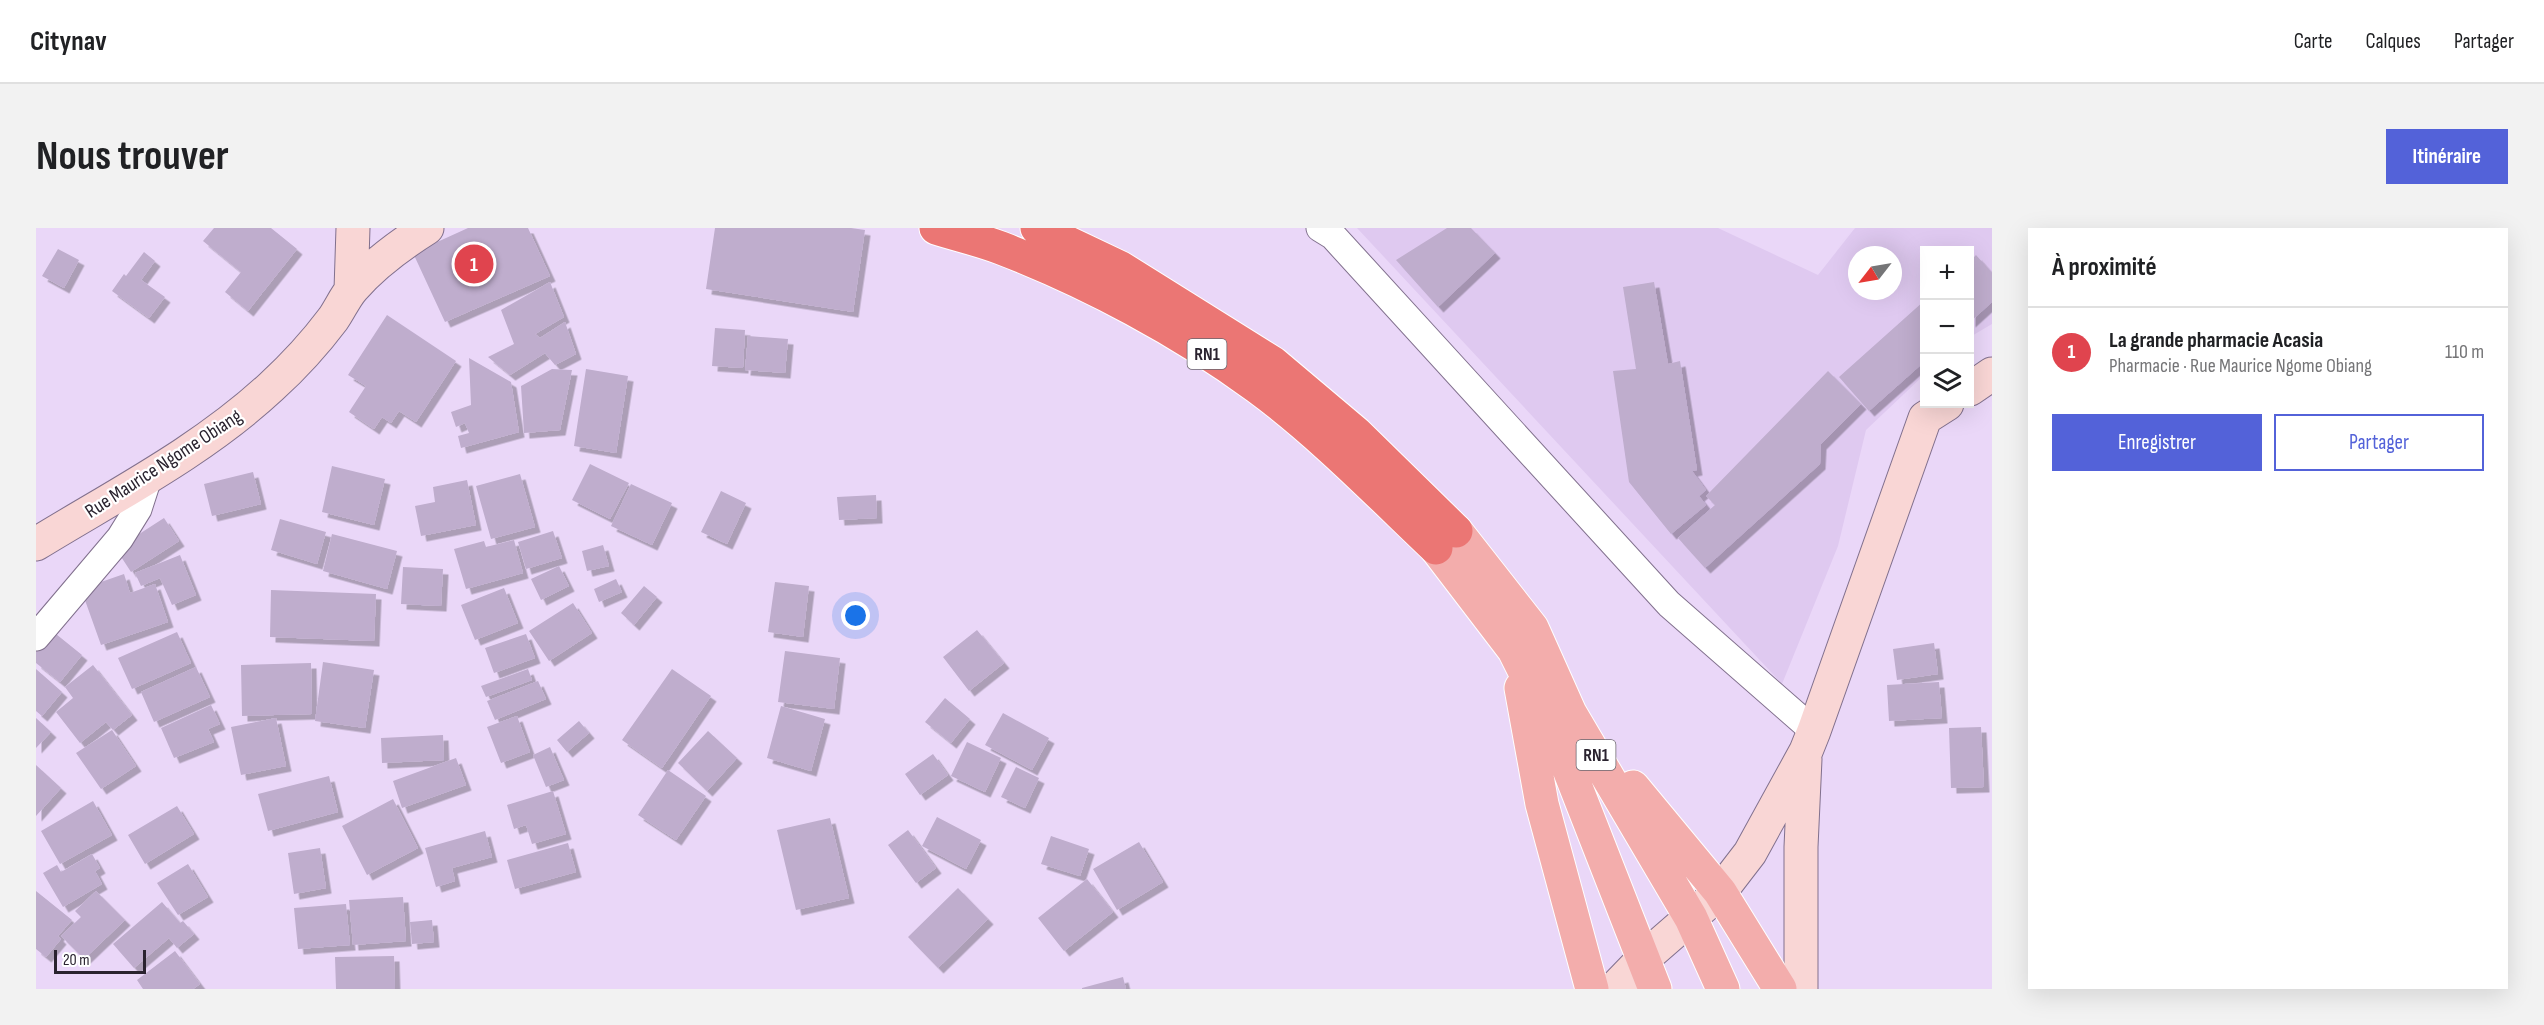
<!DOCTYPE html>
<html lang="fr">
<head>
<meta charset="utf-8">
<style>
	body { margin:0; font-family:"Sofia Sans Condensed",sans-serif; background:#f2f2f2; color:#202124 }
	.controls { position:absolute; right:18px; top:18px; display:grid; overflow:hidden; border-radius:0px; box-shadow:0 6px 24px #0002 }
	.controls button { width:54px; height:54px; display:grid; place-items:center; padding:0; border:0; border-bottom:2px solid #e0e0e0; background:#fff; color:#202124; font:30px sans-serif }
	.compass { position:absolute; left:1812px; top:18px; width:54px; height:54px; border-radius:50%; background:#fff; box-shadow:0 6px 24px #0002; rotate:239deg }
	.scale { position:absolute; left:18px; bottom:15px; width:92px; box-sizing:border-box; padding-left:6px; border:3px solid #2a232f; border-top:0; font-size:16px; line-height:21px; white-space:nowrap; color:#2a232f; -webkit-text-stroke:4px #fff; paint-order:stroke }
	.you { position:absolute; left:820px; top:388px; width:21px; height:21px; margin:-15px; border:4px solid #fff; border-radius:50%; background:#1a73e8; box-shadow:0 0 0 9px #1a73e833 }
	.badge { display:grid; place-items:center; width:39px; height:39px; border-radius:50%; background:#5362d9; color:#fff; font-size:20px; font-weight:700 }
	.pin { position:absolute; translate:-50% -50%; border:3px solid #fff; box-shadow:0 2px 6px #0006 }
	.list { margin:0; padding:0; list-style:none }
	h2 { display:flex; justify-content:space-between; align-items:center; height:78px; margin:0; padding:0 24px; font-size:26px }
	h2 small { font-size:20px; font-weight:400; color:#757577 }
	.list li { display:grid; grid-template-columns:39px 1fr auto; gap:18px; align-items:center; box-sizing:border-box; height:90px; padding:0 24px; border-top:2px solid #e0e0e0 }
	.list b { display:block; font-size:22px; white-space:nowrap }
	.list p { margin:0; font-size:20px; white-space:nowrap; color:#757577 }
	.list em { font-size:20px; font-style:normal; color:#757577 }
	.actions { display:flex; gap:12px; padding:18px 24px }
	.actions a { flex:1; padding:14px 0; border:2px solid #5362d9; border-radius:0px; text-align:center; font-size:21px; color:#5362d9 }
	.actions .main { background:#5362d9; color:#fff }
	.icon { flex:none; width:33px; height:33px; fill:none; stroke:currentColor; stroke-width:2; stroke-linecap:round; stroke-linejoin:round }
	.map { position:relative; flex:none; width:1956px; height:761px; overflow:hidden; border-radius:0px }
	header { display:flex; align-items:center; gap:36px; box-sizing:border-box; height:84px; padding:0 30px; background:#fff; border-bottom:2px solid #e0e0e0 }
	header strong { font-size:28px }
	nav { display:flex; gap:33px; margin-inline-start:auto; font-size:21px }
	.intro { display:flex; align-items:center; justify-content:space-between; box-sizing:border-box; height:144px; padding:0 36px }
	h1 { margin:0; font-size:42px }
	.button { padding:15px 27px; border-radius:0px; background:#5362d9; color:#fff; font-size:21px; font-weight:700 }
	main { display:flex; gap:36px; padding:0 36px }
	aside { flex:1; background:#fff; border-radius:0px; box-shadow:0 6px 24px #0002 }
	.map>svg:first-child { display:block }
</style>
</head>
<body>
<header>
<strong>Citynav</strong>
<nav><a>Carte</a><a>Calques</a><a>Partager</a></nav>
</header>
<div class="intro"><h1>Nous trouver</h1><a class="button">Itinéraire</a></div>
<main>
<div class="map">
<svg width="1956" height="761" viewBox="0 0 1956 761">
	<defs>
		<filter id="shadow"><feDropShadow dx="5.5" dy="5.5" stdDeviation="0" flood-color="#0004"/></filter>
	</defs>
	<rect width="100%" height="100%" fill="#ead7f8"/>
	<path fill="#dfc9f0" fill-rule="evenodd" d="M 1321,0 L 1682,0 L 1782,47 L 1819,0 L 1956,0 L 1956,96 L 1934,109 L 1934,22 L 1888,22 L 1888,147 L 1830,202 L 1802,318 L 1746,456 ZM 1821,27 L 1857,27 L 1857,63 L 1821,63 Z"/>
	<path fill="#bfadcd" filter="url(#shadow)" d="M 178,0 L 235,0 L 261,21 L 212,83 L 189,64 L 205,44 L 167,13 Z
		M 432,0 L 492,0 L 514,48 L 409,94 L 377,25 Z
		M 679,0 L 815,0 L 829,2 L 817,84 L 670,61 Z
		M 1411,0 L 1435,0 L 1459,25 L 1402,79 L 1360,32 Z
		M 22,21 L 43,32 L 28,60 L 6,48 Z
		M 108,24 L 119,33 L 105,52 L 129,69 L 113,90 L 76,63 L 88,46 L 90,48 Z
		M 1940,27 L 1956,45 L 1956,74 L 1934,94 L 1934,33 Z
		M 514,54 L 528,89 L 499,106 L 504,110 L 529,94 L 540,126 L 519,137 L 509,125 L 474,147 L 452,129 L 478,116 L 465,82 Z
		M 1618,54 L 1632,136 L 1644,133 L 1661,242 L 1656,243 L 1670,262 L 1663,268 L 1670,277 L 1635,306 L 1593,254 L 1577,143 L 1600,141 L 1587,59 Z
		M 1888,73 L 1888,134 L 1833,183 L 1803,149 Z
		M 351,87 L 420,133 L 380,194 L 363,183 L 355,195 L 346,189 L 338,201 L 313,184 L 330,158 L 312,147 Z
		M 679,100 L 709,102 L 707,140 L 676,138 Z
		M 712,108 L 752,111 L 749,145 L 709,142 Z
		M 433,130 L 475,154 L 483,204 L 425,220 L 422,208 L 433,205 L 429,195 L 420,199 L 415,184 L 435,177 Z
		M 516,141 L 536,142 L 524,202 L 488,205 L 485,158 Z
		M 550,141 L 592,148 L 580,225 L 538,218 Z
		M 1792,143 L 1825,176 L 1785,216 L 1784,236 L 1669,340 L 1642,310 L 1679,277 L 1670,268 Z
		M 554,236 L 593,255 L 574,291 L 536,272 Z
		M 296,238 L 349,251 L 338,297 L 286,284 Z
		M 217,244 L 225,276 L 176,288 L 168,256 Z
		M 484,246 L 499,299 L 455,311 L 440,258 Z
		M 431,252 L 440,297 L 385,308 L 379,278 L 399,274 L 397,259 Z
		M 595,256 L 636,275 L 616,317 L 575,298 Z
		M 685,263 L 710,275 L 691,316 L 665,304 Z
		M 840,267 L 841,290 L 803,292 L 801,269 Z
		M 128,290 L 143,313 L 95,344 L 80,321 Z
		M 244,291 L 290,304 L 281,336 L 235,322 Z
		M 517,303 L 526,330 L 490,341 L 482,314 Z
		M 296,306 L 361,323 L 351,361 L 287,343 Z
		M 478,312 L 487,345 L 430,361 L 418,321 L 448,313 L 450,319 Z
		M 567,317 L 573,338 L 551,343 L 546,323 Z
		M 144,327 L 160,367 L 136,377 L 124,350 L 105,358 L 99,345 Z
		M 523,338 L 533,358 L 505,372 L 495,351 Z
		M 367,339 L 407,341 L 405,378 L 365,376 Z
		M 88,346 L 94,365 L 119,356 L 132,394 L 65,417 L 45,361 Z
		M 580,351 L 586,364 L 563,374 L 558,361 Z
		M 739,354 L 773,358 L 767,409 L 732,404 Z
		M 608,358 L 621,369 L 598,397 L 585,385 Z
		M 468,360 L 482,395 L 439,412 L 425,377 Z
		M 235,362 L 340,366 L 338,413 L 234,409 Z
		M 537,375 L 556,405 L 513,433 L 493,403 Z
		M 15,402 L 46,427 L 24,454 L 0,435 L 0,420 Z
		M 941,402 L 968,435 L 933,463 L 907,429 Z
		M 141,404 L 155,435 L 96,461 L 82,430 Z
		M 490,406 L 499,430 L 458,445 L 449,420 Z
		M 1898,415 L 1902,446 L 1861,452 L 1857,421 Z
		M 749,423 L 804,430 L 798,481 L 742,474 Z
		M 287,434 L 338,442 L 329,500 L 279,493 Z
		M 275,435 L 276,486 L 206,488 L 205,437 Z
		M 57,437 L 96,487 L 77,502 L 70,494 L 44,515 L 20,484 L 37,470 L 29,459 Z
		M 160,439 L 174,469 L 118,494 L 105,464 Z
		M 0,441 L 26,464 L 6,488 L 0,483 Z
		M 492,441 L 496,452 L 450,469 L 445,458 Z
		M 636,441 L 675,468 L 626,540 L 586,512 Z
		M 502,453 L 510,471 L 459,492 L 451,473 Z
		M 1903,454 L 1906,490 L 1853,493 L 1851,457 Z
		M 909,470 L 934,491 L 915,515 L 889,494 Z
		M 175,477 L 184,496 L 172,501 L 178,514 L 138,530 L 125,500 Z
		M 745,478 L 789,491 L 775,543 L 731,530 Z
		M 967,485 L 1013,510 L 996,542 L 949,517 Z
		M 481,488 L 494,524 L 465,535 L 451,499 Z
		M 0,490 L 15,504 L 0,520 Z
		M 240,490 L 250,538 L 205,547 L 195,499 Z
		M 543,493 L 553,505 L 531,524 L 521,512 Z
		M 1945,499 L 1948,559 L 1915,560 L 1913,500 Z
		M 76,502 L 100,538 L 65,561 L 40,525 Z
		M 672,503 L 701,530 L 671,563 L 642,535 Z
		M 407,507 L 408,532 L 346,535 L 345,510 Z
		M 931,514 L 965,530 L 949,564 L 915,548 Z
		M 514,519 L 528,552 L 510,559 L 497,527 Z
		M 897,526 L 912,547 L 884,567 L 869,546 Z
		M 420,530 L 430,557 L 366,580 L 357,553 Z
		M 0,537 L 25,560 L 0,588 Z
		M 980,539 L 1003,550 L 989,580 L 965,569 Z
		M 632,542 L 670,568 L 640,612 L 602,587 Z
		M 293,548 L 302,584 L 232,603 L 222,566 Z
		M 517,563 L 530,606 L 496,616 L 490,597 L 478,601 L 471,577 Z
		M 357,571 L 382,620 L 331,647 L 306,598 Z
		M 57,573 L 76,607 L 24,636 L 5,603 Z
		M 141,578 L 158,606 L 109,636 L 92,607 Z
		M 901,589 L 945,612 L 930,641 L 886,618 Z
		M 794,590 L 813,670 L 760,682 L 741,602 Z
		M 872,602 L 900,640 L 880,655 L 852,617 Z
		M 449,603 L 456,629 L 416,640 L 419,653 L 400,659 L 389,620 Z
		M 1015,608 L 1053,621 L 1044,648 L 1005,636 Z
		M 1103,614 L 1127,654 L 1081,682 L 1057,641 Z
		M 532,615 L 540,644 L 479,661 L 471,632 Z
		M 284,620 L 290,660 L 258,666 L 252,625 Z
		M 56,626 L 64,640 L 59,643 L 66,656 L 27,679 L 7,645 L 21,637 L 25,644 Z
		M 152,636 L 172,669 L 142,687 L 121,655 Z
		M 1051,651 L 1077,684 L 1028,723 L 1002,690 Z
		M 922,660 L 952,691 L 902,740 L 872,709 Z
		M 0,663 L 36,692 L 22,708 L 25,711 L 10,729 L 0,721 Z
		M 60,663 L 89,692 L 48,731 L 25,708 L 45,689 L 39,683 Z
		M 367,669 L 370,713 L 317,717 L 313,672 Z
		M 126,674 L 144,695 L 147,693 L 158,706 L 141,720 L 133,710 L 98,740 L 77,716 Z
		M 310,676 L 314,717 L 262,721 L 258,680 Z
		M 396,692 L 398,714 L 376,716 L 374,694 Z
		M 139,723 L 164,756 L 157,761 L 107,761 L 101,752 Z
		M 358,728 L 359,761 L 300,761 L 299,729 Z
		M 1087,749 L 1090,761 L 1046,761 L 1046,760 Z"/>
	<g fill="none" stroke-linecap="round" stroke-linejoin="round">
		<defs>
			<path id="street" d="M 1284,0 L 1297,8 L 1633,376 L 1778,503
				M 0,409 L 84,310 L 102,281 L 112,250"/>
			<path id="secondary" d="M 315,62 L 317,0
				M 1934,161 L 1956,146
				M 0,316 C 80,267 166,223 235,159 C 258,138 279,115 297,91 C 304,81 309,69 317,60 C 338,36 364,17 391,0
				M 1578,761 L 1607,731 L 1684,664 L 1714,625 L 1770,523 L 1778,503 L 1889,190 L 1911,176
				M 1765,761 L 1765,619 L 1769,531"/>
			<path id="primary" d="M 1420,303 L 1496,400 L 1534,485 L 1655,690 L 1687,761
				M 1400,320 L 1478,422 L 1516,498 L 1619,761
				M 1485,460 L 1506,576 L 1556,761
				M 1597,559 L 1684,664 L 1744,761"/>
			<path id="highway" d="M 900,0 C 922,7 944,12 965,20 C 1053,54 1145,103 1221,159 C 1284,205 1344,267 1400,320
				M 1001,0 L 1085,40 L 1237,135 L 1320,205 L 1420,303"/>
		</defs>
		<use href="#street" stroke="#81708d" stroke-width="29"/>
		<use href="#secondary" stroke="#81708d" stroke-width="35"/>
		<use href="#primary" stroke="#fff" stroke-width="35"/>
		<use href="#highway" stroke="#fff" stroke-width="35"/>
		<use href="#street" stroke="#fff" stroke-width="27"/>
		<use href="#secondary" stroke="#f9d6d5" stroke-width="33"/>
		<use href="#primary" stroke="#f3adac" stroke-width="33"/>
		<use href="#highway" stroke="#eb7674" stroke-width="33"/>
	</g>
	<g text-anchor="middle" stroke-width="4.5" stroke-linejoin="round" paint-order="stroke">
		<g fill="#fff" stroke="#6a656d" stroke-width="1.5">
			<rect x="1151.5" y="111" width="39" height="30" rx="4.5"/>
			<rect x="1540.5" y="512" width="39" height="30" rx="4.5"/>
		</g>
		<g font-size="18" font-weight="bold" fill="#2a232f">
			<text x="1171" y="132">RN1</text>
			<text x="1560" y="533">RN1</text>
		</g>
		<g font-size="20" fill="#2a232f" stroke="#fff">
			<text transform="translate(127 235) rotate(-33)" y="7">Rue Maurice Ngome Obiang</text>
		</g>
	</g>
</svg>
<div class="controls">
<button>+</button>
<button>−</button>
<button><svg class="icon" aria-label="layers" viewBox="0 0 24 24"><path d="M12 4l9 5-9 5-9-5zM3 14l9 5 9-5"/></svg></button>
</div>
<svg class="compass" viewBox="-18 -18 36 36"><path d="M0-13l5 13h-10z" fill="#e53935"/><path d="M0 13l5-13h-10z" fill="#757577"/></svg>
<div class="scale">20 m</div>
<div class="you"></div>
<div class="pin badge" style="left:438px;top:36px;background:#e0444e">1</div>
</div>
<aside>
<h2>À proximité<small></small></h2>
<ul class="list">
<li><span class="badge" style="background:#e0444e">1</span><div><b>La grande pharmacie Acasia</b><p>Pharmacie · Rue Maurice Ngome Obiang</p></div><em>110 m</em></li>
</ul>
<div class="actions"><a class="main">Enregistrer</a><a>Partager</a></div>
</aside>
</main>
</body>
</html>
